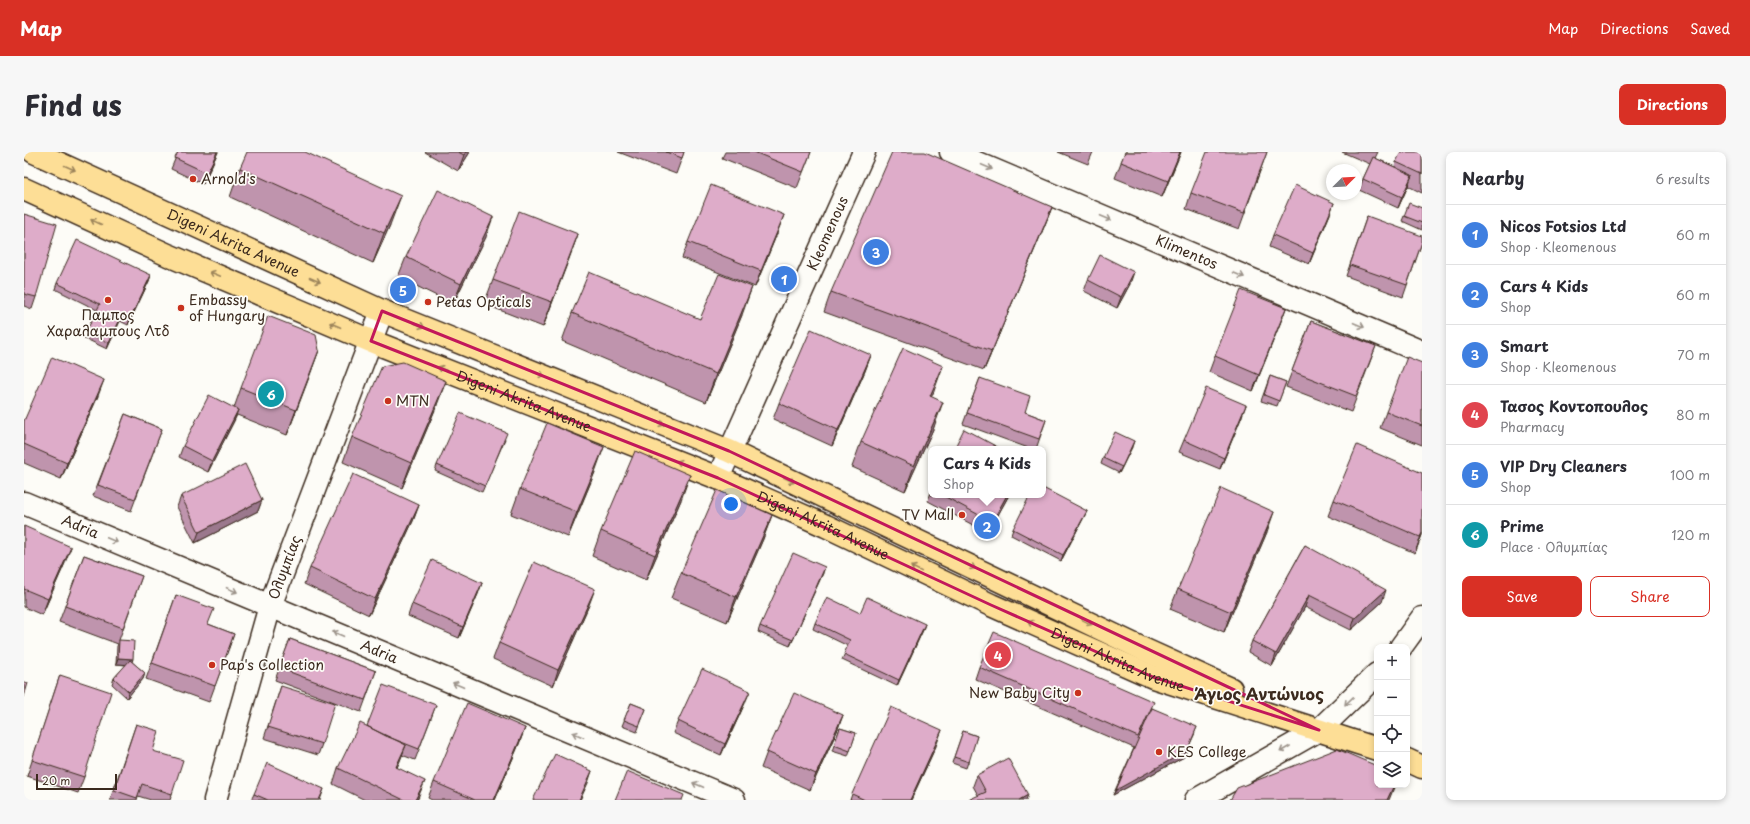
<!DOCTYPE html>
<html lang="en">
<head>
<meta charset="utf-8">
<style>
	body { margin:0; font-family:"Playpen Sans",sans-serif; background:#f7f7f7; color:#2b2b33 }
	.controls { position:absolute; right:12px; bottom:12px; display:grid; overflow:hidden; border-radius:8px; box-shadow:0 2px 6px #0003 }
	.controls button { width:36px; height:36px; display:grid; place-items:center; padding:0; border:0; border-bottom:1px solid #e1e1e2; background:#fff; color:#2b2b33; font:20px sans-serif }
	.compass { position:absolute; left:1302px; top:12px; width:36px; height:36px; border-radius:50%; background:#fff; box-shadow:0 2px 6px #0003; rotate:66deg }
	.scale { position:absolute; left:12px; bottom:10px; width:81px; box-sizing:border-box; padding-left:4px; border:2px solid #3b2a1e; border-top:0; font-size:11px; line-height:14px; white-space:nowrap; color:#3b2a1e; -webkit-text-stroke:3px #fdfcf7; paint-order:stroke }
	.you { position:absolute; left:707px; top:352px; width:14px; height:14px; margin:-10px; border:3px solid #fff; border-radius:50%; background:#1a73e8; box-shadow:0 0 0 6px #1a73e833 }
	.badge { display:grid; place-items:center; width:26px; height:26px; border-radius:50%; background:#d93025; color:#fff; font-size:13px; font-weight:700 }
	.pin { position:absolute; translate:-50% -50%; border:2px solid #fff; box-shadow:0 1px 4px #0006 }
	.popup { position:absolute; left:904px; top:294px; width:118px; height:52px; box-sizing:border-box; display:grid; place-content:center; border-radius:8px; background:#fff; filter:drop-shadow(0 1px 3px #0005); font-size:13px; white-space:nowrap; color:#7c7c81 }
	.popup b { font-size:15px; color:#2b2b33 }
	.popup::after { content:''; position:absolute; left:50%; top:100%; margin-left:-8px; border:8px solid transparent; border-top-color:#fff }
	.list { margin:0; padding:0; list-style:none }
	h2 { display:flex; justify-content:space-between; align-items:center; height:52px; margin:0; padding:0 16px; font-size:17px }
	h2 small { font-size:13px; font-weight:400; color:#7c7c81 }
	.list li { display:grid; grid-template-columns:26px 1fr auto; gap:12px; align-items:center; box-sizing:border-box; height:60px; padding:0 16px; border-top:1px solid #e1e1e2 }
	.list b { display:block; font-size:15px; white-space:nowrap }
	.list p { margin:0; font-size:13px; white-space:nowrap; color:#7c7c81 }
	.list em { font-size:13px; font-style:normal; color:#7c7c81 }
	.actions { display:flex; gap:8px; padding:12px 16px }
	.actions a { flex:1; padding:9px 0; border:1px solid #d93025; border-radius:8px; text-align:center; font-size:14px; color:#d93025 }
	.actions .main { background:#d93025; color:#fff }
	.icon { flex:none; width:22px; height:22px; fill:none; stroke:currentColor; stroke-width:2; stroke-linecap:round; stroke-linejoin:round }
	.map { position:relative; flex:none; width:1398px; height:648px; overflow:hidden; border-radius:8px }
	header { display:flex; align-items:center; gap:24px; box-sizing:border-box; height:56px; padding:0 20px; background:#d93025; color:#fff }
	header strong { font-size:19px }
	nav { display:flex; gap:22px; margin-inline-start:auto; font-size:14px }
	.intro { display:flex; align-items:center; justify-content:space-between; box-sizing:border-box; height:96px; padding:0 24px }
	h1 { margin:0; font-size:28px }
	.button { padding:10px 18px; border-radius:8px; background:#d93025; color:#fff; font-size:14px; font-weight:700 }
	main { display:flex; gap:24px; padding:0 24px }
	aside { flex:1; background:#fff; border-radius:8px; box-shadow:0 2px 6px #0003 }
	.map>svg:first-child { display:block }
</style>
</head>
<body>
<header>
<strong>Map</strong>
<nav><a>Map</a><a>Directions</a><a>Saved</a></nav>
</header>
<div class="intro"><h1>Find us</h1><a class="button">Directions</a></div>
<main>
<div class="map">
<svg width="1398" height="648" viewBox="0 0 1398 648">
	<rect width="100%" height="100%" fill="#fdfcf7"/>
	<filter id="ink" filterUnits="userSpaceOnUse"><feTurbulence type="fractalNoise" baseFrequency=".025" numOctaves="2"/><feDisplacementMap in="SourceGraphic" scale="8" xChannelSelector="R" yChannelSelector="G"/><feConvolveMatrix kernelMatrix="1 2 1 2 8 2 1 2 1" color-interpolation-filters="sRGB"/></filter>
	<g filter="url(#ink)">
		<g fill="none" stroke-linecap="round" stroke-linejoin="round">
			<defs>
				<g id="minor">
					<path id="s1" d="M 927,0 L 1398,200"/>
					<path id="s2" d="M 694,326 L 840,0"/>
					<path id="s3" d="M 0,351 L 710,648"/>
					<path id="s4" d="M 191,648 L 246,454 L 358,159"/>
				</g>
				<path id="secondary" d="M 1377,495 L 1398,466
					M 1172,648 L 1295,578 L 1353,522"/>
				<g id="primary">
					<path id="s5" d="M 10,0 L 358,159 L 705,299 L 1121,498 L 1207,537"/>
					<path id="s6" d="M 0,37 L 144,103 L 347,189 L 694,326 L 802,374 L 967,453 L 1129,525 L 1353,597"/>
					<path d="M 1383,608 L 1398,615"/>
				</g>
			</defs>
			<use href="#minor" stroke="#3b2a1e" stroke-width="25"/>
			<use href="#secondary" stroke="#3b2a1e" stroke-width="25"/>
			<use href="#primary" stroke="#3b2a1e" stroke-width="25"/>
			<use href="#minor" stroke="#fdfcf7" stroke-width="22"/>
			<use href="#secondary" stroke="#fdfcf7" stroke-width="22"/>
			<use href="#primary" stroke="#fdde96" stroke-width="22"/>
		</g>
		<path fill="#bf94ad" stroke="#3b2a1e" d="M 154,0 L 194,0 L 179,32 L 147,17 Z
			M 401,0 L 446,0 L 434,19 Z
			M 594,0 L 660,0 L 652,22 Z
			M 701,0 L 787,0 L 773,36 L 698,6 Z
			M 1034,0 L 1069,0 L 1064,12 Z
			M 1101,0 L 1157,0 L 1138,45 L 1091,26 Z
			M 1243,0 L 1215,77 L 1162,57 L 1167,41 Z
			M 1318,0 L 1354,0 L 1351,6 L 1371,15 L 1372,10 L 1398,0 L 1398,41 L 1384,34 L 1374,56 L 1335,38 L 1339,27 L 1346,12 Z
			M 216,16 L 366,73 L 349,111 L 206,45 Z
			M 1028,55 L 1020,75 L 960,218 L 800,160 L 807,140 Z
			M 1398,56 L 1398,78 L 1378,69 L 1380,64 Z
			M 0,62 L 12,145 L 8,157 L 0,154 Z
			M 1306,62 L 1285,112 L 1245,95 L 1249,83 Z
			M 1343,64 L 1398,90 L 1379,145 L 1322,124 Z
			M 754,79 L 731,135 L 658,106 L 664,90 Z
			M 554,82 L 519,175 L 460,152 L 469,128 Z
			M 462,85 L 429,152 L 374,125 L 382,105 Z
			M 127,123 L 125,129 L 104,173 L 96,169 L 83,197 L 60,186 L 73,158 L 31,137 L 33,131 Z
			M 1064,128 L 1106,132 L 1093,156 L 1060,139 Z
			M 1262,156 L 1229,239 L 1185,220 L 1191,204 Z
			M 548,161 L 676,167 L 718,163 L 682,250 L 538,189 Z
			M 1287,169 L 1352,194 L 1327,260 L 1262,235 Z
			M 295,198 L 263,283 L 213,263 L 210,269 L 184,320 L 155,305 L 159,294 L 210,256 L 217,236 Z
			M 847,203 L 841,219 L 808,294 L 749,267 L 755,251 Z
			M 1398,211 L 1398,293 L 1356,276 L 1362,260 Z
			M 1246,224 L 1262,230 L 1253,254 L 1237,249 Z
			M 956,226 L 1001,260 L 1022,268 L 1012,297 L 1007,297 L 939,272 Z
			M 910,239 L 907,245 L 910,275 L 881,339 L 828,315 L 837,290 Z
			M 74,244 L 37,327 L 0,311 L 0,269 Z
			M 413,253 L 378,336 L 319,310 L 328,285 Z
			M 101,262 L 138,277 L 107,359 L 69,344 Z
			M 1218,264 L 1196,317 L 1155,300 L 1160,288 Z
			M 481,287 L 458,340 L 411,319 L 413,313 Z
			M 1108,295 L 1095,321 L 1077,312 L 1079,306 Z
			M 571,320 L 544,385 L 487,362 L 496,337 Z
			M 1398,321 L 1398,383 L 1391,401 L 1304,364 L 1310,348 Z
			M 907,340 L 907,343 L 985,343 L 964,381 L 904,349 Z
			M 157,344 L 238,348 L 234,359 L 171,391 L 153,355 Z
			M 657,348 L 622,428 L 568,404 L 577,379 Z
			M 395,353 L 389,369 L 345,463 L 280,432 L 286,416 Z
			M 1063,359 L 1060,365 L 1037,409 L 987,383 L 989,377 Z
			M 748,363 L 739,387 L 703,470 L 647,446 L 657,421 Z
			M 0,374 L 41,411 L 18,463 L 0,455 Z
			M 1243,380 L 1200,480 L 1146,457 L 1154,437 Z
			M 1281,393 L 1358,450 L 1327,478 L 1281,455 L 1248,514 L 1224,500 L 1228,489 Z
			M 60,403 L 118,424 L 95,488 L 108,510 L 121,521 L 119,527 L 103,546 L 88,532 L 90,526 L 102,513 L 92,512 L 93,494 L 94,492 L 35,470 Z
			M 799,421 L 766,494 L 734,480 L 736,474 Z
			M 458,431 L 454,442 L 435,486 L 384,464 L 388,452 Z
			M 152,443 L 184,472 L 210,482 L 185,550 L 122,527 Z
			M 565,453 L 529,534 L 469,507 L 475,491 Z
			M 836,461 L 899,478 L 873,534 L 818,508 L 824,494 L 789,477 L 791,471 Z
			M 266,487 L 352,519 L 337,560 L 251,528 Z
			M 955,515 L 1128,556 L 1171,581 L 1160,605 L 1089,643 L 1110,596 L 951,527 Z
			M 36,523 L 60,625 L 54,641 L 3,624 Z
			M 257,534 L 298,592 L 294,603 L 240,586 Z
			M 607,551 L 622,557 L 613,580 L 598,574 Z
			M 721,551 L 697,603 L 649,581 L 654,569 Z
			M 412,553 L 391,608 L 378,603 L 373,615 L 395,645 L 393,648 L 341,648 L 309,632 L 314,616 L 343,574 Z
			M 819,563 L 813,579 L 786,638 L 737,616 L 743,600 Z
			M 112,572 L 129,599 L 148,642 L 146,648 L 127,648 L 114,644 L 113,648 L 86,648 Z
			M 501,576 L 495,592 L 471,648 L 408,648 L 404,646 L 410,630 Z
			M 816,576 L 832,581 L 824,604 L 808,599 Z
			M 939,579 L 953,584 L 942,616 L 928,611 Z
			M 912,594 L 887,648 L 826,648 L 828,642 Z
			M 953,623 L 1002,648 L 954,643 L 949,634 Z
			M 300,637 L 296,648 L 227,648 L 230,642 Z"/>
		<path fill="#9b788d" stroke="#3b2a1e" d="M 193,0 L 194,0 L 179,32 L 183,21 Z
			M 442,0 L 446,0 L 434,19 L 440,3 Z
			M 1156,0 L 1157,0 L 1138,45 L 1144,29 Z
			M 1388,23 L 1384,34 L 1374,56 L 1378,45 Z
			M 377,44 L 366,73 L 349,111 L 360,81 Z
			M 1310,51 L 1306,62 L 1285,112 L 1289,101 Z
			M 1028,55 L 1020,75 L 960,218 L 968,199 Z
			M 760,63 L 754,79 L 731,135 L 737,119 Z
			M 469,65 L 462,85 L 429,152 L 437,132 Z
			M 554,82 L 545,107 L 519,175 L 528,150 Z
			M 1110,120 L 1106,132 L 1093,156 L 1097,145 Z
			M 127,123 L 125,129 L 104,173 L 106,167 Z
			M 728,135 L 718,163 L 682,250 L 692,222 Z
			M 1262,156 L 1256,172 L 1229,239 L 1235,223 Z
			M 98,163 L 96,169 L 83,197 L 85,191 Z
			M 295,198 L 286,223 L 263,283 L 272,258 Z
			M 847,203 L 841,219 L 808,294 L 814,278 Z
			M 919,214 L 910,239 L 897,269 L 906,244 Z
			M 80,228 L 74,244 L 37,327 L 43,311 Z
			M 422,229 L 413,253 L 378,336 L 387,311 Z
			M 919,250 L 910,275 L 881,339 L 890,314 Z
			M 1222,253 L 1218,264 L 1196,317 L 1200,306 Z
			M 214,258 L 210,269 L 184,320 L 188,309 Z
			M 1110,289 L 1108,295 L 1095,321 L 1098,315 Z
			M 580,295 L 571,320 L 544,385 L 553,360 Z
			M 666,323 L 657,348 L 622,428 L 631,403 Z
			M 983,343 L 985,343 L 964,381 L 968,370 Z
			M 238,348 L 234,359 L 171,391 L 175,380 Z
			M 395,353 L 389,369 L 345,463 L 351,447 Z
			M 1063,359 L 1060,365 L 1037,409 L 1039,403 Z
			M 1250,360 L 1243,380 L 1200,480 L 1207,460 Z
			M 748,363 L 739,387 L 703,470 L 712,445 Z
			M 1398,381 L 1398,383 L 1391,401 Z
			M 47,395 L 41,411 L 18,463 L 24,447 Z
			M 801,415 L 799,421 L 766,494 L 769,488 Z
			M 458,431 L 454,442 L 435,486 L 439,475 Z
			M 571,437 L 565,453 L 529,534 L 534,518 Z
			M 1362,438 L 1358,450 L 1327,478 L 1331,466 Z
			M 1285,443 L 1281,455 L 1248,514 L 1252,502 Z
			M 901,472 L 899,478 L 873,534 L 875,528 Z
			M 94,506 L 109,507 L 107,513 L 92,512 Z
			M 121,521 L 119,527 L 103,546 L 105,540 Z
			M 726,539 L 721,551 L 697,603 L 701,592 Z
			M 819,563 L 813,579 L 786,638 L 792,622 Z
			M 1173,575 L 1160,605 L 1089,643 L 1092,638 Z
			M 501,576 L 495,592 L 471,648 L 470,648 Z
			M 918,578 L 912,594 L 887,648 L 886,648 Z
			M 382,593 L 376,609 L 366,631 L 372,615 Z
			M 568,619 L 564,631 L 556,648 L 555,648 Z
			M 401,629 L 393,648 L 391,648 Z
			M 1370,633 L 1371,633 L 1365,648 L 1363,648 Z
			M 1004,643 L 1002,648 L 995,648 Z"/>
		<path fill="#deacc9" stroke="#3b2a1e" d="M 154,0 L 193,0 L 183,21 L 151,6 Z
			M 223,0 L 281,0 L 377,44 L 360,81 L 216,16 Z
			M 434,0 L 442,0 L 440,3 Z
			M 642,0 L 660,0 L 658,6 Z
			M 730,0 L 787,0 L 779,20 Z
			M 868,0 L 901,0 L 1028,55 L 968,199 L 807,140 Z
			M 1101,0 L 1156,0 L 1144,29 L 1097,10 Z
			M 1183,0 L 1243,0 L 1220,61 L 1167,41 Z
			M 1377,0 L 1398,0 L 1398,22 L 1372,10 Z
			M 1349,5 L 1388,23 L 1378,45 L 1339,27 Z
			M 687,33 L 760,63 L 737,119 L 664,90 Z
			M 1271,33 L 1310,51 L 1289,101 L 1249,83 Z
			M 414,38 L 469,65 L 437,132 L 382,105 Z
			M 1385,51 L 1398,56 L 1398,71 L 1380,64 Z
			M 495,59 L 554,82 L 528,150 L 469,128 Z
			M 0,62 L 33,72 L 12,145 L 0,142 Z
			M 1343,64 L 1398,84 L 1398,90 L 1383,133 L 1326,113 Z
			M 53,88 L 127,123 L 106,167 L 98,163 L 85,191 L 62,180 L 76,152 L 33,131 Z
			M 1076,103 L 1110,120 L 1097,145 L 1064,128 Z
			M 565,120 L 676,167 L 695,122 L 728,135 L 692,222 L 548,161 Z
			M 1217,138 L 1262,156 L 1235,223 L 1191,204 Z
			M 244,164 L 292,183 L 295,198 L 272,258 L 217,236 Z
			M 1287,169 L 1352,194 L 1332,244 L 1268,219 Z
			M 787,177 L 847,203 L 814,278 L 755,251 Z
			M 879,196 L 919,214 L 906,244 L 919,250 L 890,314 L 837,290 Z
			M 28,205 L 80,228 L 43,311 L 0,292 L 0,269 Z
			M 1383,205 L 1398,211 L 1398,274 L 1362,260 Z
			M 379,210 L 422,229 L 387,311 L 328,285 L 358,214 Z
			M 1246,224 L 1262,230 L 1255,249 L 1240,243 Z
			M 956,226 L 1006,244 L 1001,260 L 1022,268 L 1015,287 L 943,261 Z
			M 1182,236 L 1222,253 L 1200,306 L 1160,288 Z
			M 185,243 L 214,258 L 188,309 L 159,294 Z
			M 436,261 L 483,281 L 461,334 L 413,313 Z
			M 101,262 L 138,277 L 111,347 L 74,333 Z
			M 523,271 L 580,295 L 553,360 L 496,337 Z
			M 940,277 L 977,297 L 930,297 Z
			M 1091,280 L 1110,289 L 1098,315 L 1079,306 Z
			M 1333,293 L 1398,321 L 1398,381 L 1396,385 L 1310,348 Z
			M 611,299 L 666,323 L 631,403 L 577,379 Z
			M 221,312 L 238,348 L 175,380 L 157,344 Z
			M 329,322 L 395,353 L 351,447 L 286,416 Z
			M 1019,336 L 1063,359 L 1039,403 L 989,377 L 1006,343 L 1019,343 Z
			M 1197,336 L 1250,360 L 1207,460 L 1154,437 Z
			M 693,338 L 748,363 L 712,445 L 657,421 Z
			M 918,343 L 983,343 L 968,370 Z
			M 0,374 L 47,395 L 24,447 L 0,437 Z
			M 1281,393 L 1362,438 L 1331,466 L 1285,443 L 1252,502 L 1228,489 Z
			M 769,401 L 801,415 L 769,488 L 736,474 Z
			M 60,403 L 118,424 L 99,476 L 41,454 Z
			M 408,408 L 458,431 L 439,475 L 388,452 Z
			M 510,410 L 571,437 L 534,518 L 475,491 Z
			M 152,443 L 190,457 L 184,472 L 210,482 L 191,534 L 128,511 Z
			M 803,445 L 836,461 L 843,445 L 901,472 L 875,528 L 820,502 L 826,488 L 791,471 Z
			M 970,480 L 1130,550 L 1114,585 L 955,515 Z
			M 266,487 L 352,519 L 341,548 L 255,516 Z
			M 95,488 L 110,489 L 109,507 L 94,506 Z
			M 106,508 L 121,521 L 105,540 L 90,526 Z
			M 678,517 L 726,539 L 701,592 L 654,569 Z
			M 36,523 L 87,540 L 60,625 L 8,608 Z
			M 0,530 L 4,531 L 0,545 Z
			M 359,533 L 412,553 L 395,597 L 362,584 L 343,574 Z
			M 257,534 L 311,551 L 298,592 L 244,575 Z
			M 770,541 L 819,563 L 792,622 L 743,600 Z
			M 443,551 L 501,576 L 470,648 L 451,648 L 410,630 Z
			M 607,551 L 622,557 L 615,574 L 600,568 Z
			M 867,555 L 918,578 L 886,648 L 841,648 L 828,642 Z
			M 1128,556 L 1173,575 L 1163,599 L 1092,638 Z
			M 336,571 L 382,593 L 372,615 L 401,629 L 391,648 L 380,648 L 314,616 Z
			M 112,572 L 135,579 L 129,599 L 159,608 L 148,642 L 118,632 L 113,646 L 90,638 Z
			M 816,576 L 832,581 L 826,599 L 810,593 Z
			M 939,579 L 953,584 L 945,610 L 930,605 Z
			M 1313,597 L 1353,614 L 1353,633 L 1370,633 L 1363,648 L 1206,648 L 1213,636 Z
			M 531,602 L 568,619 L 555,648 L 509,648 Z
			M 984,606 L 1004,643 L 995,648 L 944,648 L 962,640 L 953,623 Z
			M 243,611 L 300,637 L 295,648 L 244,648 L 230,642 Z
			M 603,619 L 660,643 L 658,648 L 591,648 Z"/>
		<defs><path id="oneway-shaft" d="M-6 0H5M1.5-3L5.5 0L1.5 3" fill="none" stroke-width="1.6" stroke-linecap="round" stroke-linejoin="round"/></defs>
		<g stroke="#9c938a">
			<use href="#oneway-shaft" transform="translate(963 15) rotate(23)"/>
			<use href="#oneway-shaft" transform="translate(1082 66) rotate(23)"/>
			<use href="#oneway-shaft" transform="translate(1215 123) rotate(23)"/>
			<use href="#oneway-shaft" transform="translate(1335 173) rotate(23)"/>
			<use href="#oneway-shaft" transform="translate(88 388) rotate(23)"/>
			<use href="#oneway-shaft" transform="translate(208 438) rotate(23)"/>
			<use href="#oneway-shaft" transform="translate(314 482) rotate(-157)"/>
			<use href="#oneway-shaft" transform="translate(434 533) rotate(-157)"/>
			<use href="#oneway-shaft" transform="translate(1325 549) rotate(136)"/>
			<use href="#oneway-shaft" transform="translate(554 583) rotate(-157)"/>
			<use href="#oneway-shaft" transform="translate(1261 597) rotate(150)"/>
			<use href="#oneway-shaft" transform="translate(674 633) rotate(-157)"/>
		</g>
		<g stroke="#9c845a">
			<use href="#oneway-shaft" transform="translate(46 16) rotate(24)"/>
			<use href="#oneway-shaft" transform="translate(72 70) rotate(-155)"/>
			<use href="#oneway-shaft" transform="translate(191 122) rotate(-157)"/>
			<use href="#oneway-shaft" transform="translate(291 128) rotate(24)"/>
			<use href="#oneway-shaft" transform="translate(311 173) rotate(-157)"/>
			<use href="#oneway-shaft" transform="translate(395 173) rotate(22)"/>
			<use href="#oneway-shaft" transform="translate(419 217) rotate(-158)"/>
			<use href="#oneway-shaft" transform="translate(515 222) rotate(22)"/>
			<use href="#oneway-shaft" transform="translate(635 271) rotate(22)"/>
			<use href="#oneway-shaft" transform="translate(658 311) rotate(-158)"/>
			<use href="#oneway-shaft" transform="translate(765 328) rotate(26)"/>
			<use href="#oneway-shaft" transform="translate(946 414) rotate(26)"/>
			<use href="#oneway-shaft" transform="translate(892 417) rotate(-154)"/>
			<use href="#oneway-shaft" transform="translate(1063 470) rotate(26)"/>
			<use href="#oneway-shaft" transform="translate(1009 472) rotate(-156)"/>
		</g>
	</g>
	<path fill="none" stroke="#c2185b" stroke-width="3" stroke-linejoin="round" d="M 358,159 L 705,299 L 1295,578 L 1129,525 L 967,453 L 694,326 L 347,189 Z"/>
	<g fill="#c8321e" stroke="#fdfcf7" stroke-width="1.5">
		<circle cx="169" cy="27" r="4"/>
		<circle cx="84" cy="148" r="4"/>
		<circle cx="404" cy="150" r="4"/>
		<circle cx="157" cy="156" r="4"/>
		<circle cx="364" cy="249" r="4"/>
		<circle cx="938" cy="363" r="4"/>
		<circle cx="188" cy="513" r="4"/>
		<circle cx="1054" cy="541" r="4"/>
		<circle cx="1135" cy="600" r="4"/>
	</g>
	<g text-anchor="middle" stroke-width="3.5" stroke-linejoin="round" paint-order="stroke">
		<g font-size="14" fill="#3b2a1e" stroke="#fdfcf7" text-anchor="start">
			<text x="177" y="32">Arnold's</text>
			<text x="165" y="153">Embassy<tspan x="165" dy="16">of Hungary</tspan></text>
			<text x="412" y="155">Petas Opticals</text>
			<text x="84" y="168" text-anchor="middle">Παμπος<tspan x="84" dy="16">Χαραλαμπους Λτδ</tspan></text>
			<text x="372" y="254">MTN</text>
			<text x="930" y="368" text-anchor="end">TV Mall</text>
			<text x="196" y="518">Pap's Collection</text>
			<text x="1046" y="546" text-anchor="end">New Baby City</text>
			<text x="1143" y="605">KES College</text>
		</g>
		<g font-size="14" fill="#3b2a1e" stroke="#fdfcf7">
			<text dy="5" stroke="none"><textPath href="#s2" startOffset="268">Kleomenous</textPath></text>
			<text dy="5" stroke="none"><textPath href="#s5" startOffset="219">Digeni Akrita Avenue</textPath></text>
			<text dy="5" stroke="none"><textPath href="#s1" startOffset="256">Klimentos</textPath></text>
			<text dy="5" stroke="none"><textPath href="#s6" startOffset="543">Digeni Akrita Avenue</textPath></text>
			<text dy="5" stroke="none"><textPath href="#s3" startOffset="61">Adria</textPath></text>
			<text dy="5" stroke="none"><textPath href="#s6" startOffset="867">Digeni Akrita Avenue</textPath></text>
			<text dy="5" stroke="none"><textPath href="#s4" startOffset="243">Ολυμπίας</textPath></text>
			<text dy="5" stroke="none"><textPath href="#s3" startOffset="385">Adria</textPath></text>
			<text dy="5" stroke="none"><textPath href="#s6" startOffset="1191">Digeni Akrita Avenue</textPath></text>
		</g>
		<g font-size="16" font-weight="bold" fill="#3b2a1e" stroke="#fdfcf7">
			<text x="1235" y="548">Άγιος Αντώνιος</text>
		</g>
	</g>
</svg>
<div class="controls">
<button>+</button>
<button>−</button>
<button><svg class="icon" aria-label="locate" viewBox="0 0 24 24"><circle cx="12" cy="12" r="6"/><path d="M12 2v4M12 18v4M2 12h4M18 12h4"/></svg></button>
<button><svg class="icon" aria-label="layers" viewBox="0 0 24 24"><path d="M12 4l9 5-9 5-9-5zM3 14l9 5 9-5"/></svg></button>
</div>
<svg class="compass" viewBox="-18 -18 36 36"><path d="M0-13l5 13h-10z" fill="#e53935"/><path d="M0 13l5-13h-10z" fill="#7c7c81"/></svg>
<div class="scale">20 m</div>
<div class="you"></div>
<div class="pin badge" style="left:760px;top:127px;background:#3f7fe0">1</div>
<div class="pin badge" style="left:963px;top:374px;background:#3f7fe0">2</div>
<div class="popup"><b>Cars 4 Kids</b>Shop</div>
<div class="pin badge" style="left:852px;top:100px;background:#3f7fe0">3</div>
<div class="pin badge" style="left:974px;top:503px;background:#e0444e">4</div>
<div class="pin badge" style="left:379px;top:138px;background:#3f7fe0">5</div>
<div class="pin badge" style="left:247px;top:242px;background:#0f9aa8">6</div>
</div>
<aside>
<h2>Nearby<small>6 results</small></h2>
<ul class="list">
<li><span class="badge" style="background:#3f7fe0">1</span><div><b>Nicos Fotsios Ltd</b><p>Shop · Kleomenous</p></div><em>60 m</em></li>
<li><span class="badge" style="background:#3f7fe0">2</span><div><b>Cars 4 Kids</b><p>Shop</p></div><em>60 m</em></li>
<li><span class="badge" style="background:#3f7fe0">3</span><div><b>Smart</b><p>Shop · Kleomenous</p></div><em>70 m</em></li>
<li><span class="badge" style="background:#e0444e">4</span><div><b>Τασος Κοντοπουλος</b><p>Pharmacy</p></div><em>80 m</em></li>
<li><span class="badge" style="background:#3f7fe0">5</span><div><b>VIP Dry Cleaners</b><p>Shop</p></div><em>100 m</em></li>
<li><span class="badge" style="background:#0f9aa8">6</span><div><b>Prime</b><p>Place · Ολυμπίας</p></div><em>120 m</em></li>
</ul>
<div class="actions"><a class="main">Save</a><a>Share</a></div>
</aside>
</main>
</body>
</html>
